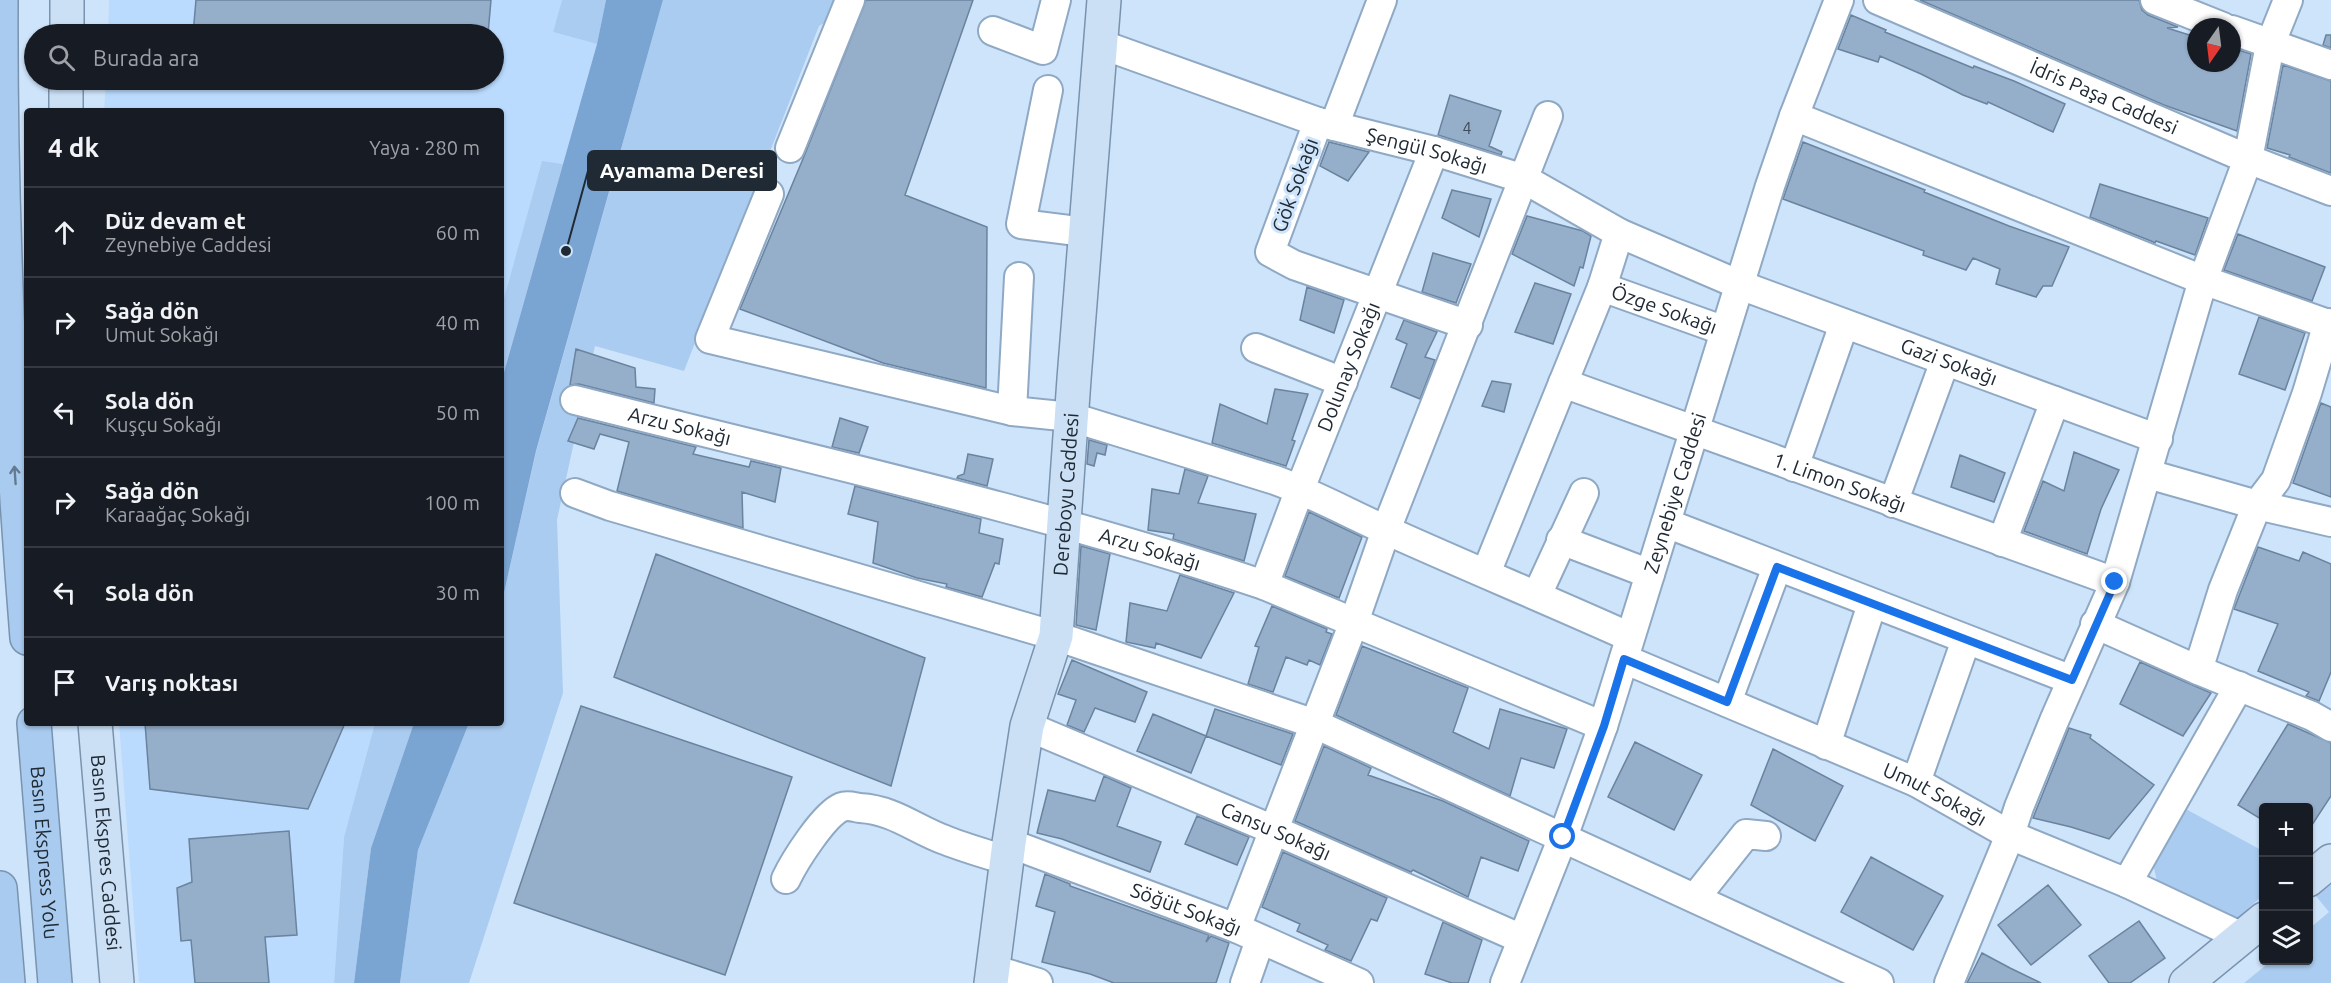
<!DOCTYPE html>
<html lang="tr">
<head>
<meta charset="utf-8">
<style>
	body { margin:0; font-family:Ubuntu,sans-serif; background:#242831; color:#f1f3f6 }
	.controls { position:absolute; right:18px; bottom:18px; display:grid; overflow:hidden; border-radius:6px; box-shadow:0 2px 4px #0004 }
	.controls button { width:54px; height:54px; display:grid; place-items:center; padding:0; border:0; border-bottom:2px solid #363941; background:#171b24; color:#f1f3f6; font:30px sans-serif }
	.compass { position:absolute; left:2187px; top:18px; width:54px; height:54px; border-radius:50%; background:#171b24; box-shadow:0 2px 4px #0004; rotate:194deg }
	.stop { position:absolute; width:18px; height:18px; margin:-14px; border:4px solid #1a73e8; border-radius:50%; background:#fff }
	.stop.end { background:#1a73e8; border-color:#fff; box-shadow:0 2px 6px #0008 }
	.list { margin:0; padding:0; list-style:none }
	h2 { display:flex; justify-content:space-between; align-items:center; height:78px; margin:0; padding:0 24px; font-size:26px }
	h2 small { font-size:20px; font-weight:400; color:#9ea1a6 }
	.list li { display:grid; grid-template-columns:39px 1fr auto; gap:18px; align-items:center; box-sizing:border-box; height:90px; padding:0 24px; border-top:2px solid #363941 }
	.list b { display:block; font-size:22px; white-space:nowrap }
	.list p { margin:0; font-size:20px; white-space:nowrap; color:#9ea1a6 }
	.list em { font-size:20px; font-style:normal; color:#9ea1a6 }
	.icon { flex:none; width:33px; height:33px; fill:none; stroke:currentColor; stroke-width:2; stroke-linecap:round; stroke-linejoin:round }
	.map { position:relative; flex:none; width:2331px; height:983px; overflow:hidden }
	.search { position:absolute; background:#171b24; box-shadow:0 2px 4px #0004; left:24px; top:24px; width:480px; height:66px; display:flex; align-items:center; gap:15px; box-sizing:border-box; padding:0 21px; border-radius:33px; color:#9ea1a6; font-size:22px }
	.panel { position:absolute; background:#171b24; box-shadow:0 2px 4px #0004; left:24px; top:108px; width:480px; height:618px; border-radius:6px }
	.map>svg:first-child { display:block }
</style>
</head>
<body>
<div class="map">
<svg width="2331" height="983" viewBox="0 0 2331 983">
	<rect width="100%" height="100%" fill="#cee4fb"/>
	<path fill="#bbdbfe" d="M 109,0 L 562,0 L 553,32 L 597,44 L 563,164 L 542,162 L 501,309 L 501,111 L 104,111 L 106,80 L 494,80 L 494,34 L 108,34 Z
		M 119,723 L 375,723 L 344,837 L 334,983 L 139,983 Z"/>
	<path fill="#abccf1" d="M 562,0 L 606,0 L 597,44 L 553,32 Z
		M 663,0 L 838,0 L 829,20 L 819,26 L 684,371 L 595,346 L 557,520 L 563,693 L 469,983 L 400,983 L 418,850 L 469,723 L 501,723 L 501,606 L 536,452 Z
		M 542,161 L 563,164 L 501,383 L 501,309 Z
		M 375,723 L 414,723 L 371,848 L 354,983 L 334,983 L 344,837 Z
		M 2184,808 L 2263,851 L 2263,895 L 2238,918 L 2230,919 L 2158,885 L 2152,860 Z
		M 2331,884 L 2331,983 L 2244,983 L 2271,961 L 2308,960 L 2309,929 L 2329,912 L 2316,896 Z"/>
	<path fill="#7aa4d2" d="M 606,0 L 663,0 L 536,451 L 501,606 L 501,383 L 597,44 Z
		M 414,723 L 469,723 L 418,850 L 400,983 L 354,983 L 371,848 Z"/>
	<path fill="#95aeca" stroke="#6a839e" stroke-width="1.5" d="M 196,0 L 491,0 L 488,34 L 193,34 Z
		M 866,0 L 973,0 L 905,195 L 987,227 L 986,388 L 883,363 L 740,309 L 805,154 Z
		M 1920,0 L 2139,0 L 2142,10 L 2148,15 L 2178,27 L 2167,28 L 2196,37 L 2196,63 L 2232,63 L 2232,48 L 2251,54 L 2237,131 L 2164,105 Z
		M 1851,15 L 1886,30 L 1885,32 L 1973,68 L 1974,66 L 2014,81 L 2065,104 L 2053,132 L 1988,102 L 1987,104 L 1963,95 L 1921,74 L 1880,56 L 1878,62 L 1838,49 Z
		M 2326,35 L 2331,35 L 2331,48 L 2323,45 Z
		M 2283,65 L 2331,81 L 2331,173 L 2289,157 L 2290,155 L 2267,148 Z
		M 1450,95 L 1501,111 L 1489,146 L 1502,152 L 1501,155 L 1438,135 Z
		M 1329,142 L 1369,152 L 1348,181 L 1320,166 Z
		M 1803,142 L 1925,190 L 1924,192 L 2009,226 L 2069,247 L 2052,286 L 2043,286 L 2036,297 L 1996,284 L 2000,269 L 1973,258 L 1966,270 L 1923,255 L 1924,251 L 1783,199 Z
		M 2100,184 L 2208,218 L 2195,255 L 2156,241 L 2155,243 L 2151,241 L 2090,217 Z
		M 1452,190 L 1491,199 L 1479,237 L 1442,218 Z
		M 1527,216 L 1583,231 L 1591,236 L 1583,268 L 1580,267 L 1574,286 L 1512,254 Z
		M 2238,234 L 2325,267 L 2312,301 L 2224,270 Z
		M 1433,253 L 1471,264 L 1456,303 L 1422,292 Z
		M 1535,283 L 1571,294 L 1553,344 L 1515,332 Z
		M 1307,287 L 1344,300 L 1334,333 L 1300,320 Z
		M 2259,317 L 2305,333 L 2285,390 L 2239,374 Z
		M 1404,320 L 1437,332 L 1425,357 L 1435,360 L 1420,399 L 1391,387 L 1407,344 L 1396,339 Z
		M 576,349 L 635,368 L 636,387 L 655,389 L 654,403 L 579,384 L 570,385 Z
		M 1492,381 L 1511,384 L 1504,412 L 1482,406 Z
		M 1275,389 L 1308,394 L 1292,440 L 1295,441 L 1286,466 L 1212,443 L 1220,404 L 1267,424 Z
		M 2321,403 L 2331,407 L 2331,497 L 2293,483 Z
		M 578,418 L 696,447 L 693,454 L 749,467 L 751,461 L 781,468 L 775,502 L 742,492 L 743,528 L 617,491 L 629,442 L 600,434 L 594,449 L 568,441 Z
		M 840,418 L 868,427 L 859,453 L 832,447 Z
		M 1089,440 L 1107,445 L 1105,455 L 1097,453 L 1094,466 L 1087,464 Z
		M 2074,452 L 2119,470 L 2101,509 L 2087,554 L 2024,531 L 2043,481 L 2064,491 Z
		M 968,454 L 993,459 L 987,486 L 957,478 L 958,476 L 964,474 Z
		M 1960,455 L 2005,473 L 1994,502 L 1951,487 Z
		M 1185,469 L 1208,476 L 1198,503 L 1256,514 L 1244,561 L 1173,539 L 1174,534 L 1148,530 L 1152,489 L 1179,494 Z
		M 855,486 L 981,519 L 979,533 L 1003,539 L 999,564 L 995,563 L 982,597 L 946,587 L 947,584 L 917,578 L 873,563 L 878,522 L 848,514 Z
		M 1309,512 L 1362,537 L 1339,598 L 1285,576 Z
		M 1081,546 L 1110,554 L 1096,630 L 1076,625 Z
		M 2258,547 L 2299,561 L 2303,552 L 2331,564 L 2331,672 L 2319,701 L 2306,696 L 2309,692 L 2258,671 L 2278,624 L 2234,609 Z
		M 656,554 L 925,658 L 891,786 L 614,677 Z
		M 1180,575 L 1234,593 L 1201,658 L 1156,643 L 1155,648 L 1126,642 L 1130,603 L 1167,611 Z
		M 1272,606 L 1327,629 L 1326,632 L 1332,634 L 1320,665 L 1309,660 L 1307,665 L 1286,657 L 1273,692 L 1248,684 L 1259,647 L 1255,646 Z
		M 1362,646 L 1468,688 L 1453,732 L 1489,749 L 1500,709 L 1567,729 L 1554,768 L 1521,758 L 1510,796 L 1336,715 Z
		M 1072,660 L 1147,692 L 1135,722 L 1095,708 L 1084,732 L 1067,725 L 1076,700 L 1058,694 Z
		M 2140,662 L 2211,693 L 2183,736 L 2120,704 Z
		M 581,706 L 792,777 L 725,975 L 514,903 Z
		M 1215,709 L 1293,734 L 1281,765 L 1206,736 Z
		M 1153,714 L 1206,736 L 1191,773 L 1137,751 Z
		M 145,723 L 345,723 L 308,809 L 150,789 Z
		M 2288,724 L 2331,743 L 2331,796 L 2308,831 L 2308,807 L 2264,807 L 2264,821 L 2238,805 Z
		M 2069,728 L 2091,735 L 2090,738 L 2154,785 L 2109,839 L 2071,827 L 2033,818 Z
		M 1635,742 L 1702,775 L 1674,830 L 1608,797 Z
		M 1324,746 L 1371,768 L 1368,775 L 1443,801 L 1529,841 L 1518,871 L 1481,857 L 1468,897 L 1413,870 L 1411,872 L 1295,821 Z
		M 1773,749 L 1843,786 L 1815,841 L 1751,805 Z
		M 1104,776 L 1131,788 L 1117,826 L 1161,842 L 1150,872 L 1062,839 L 1037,833 L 1048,790 L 1095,801 Z
		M 1197,816 L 1249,837 L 1237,865 L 1185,844 Z
		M 289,831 L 297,935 L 265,937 L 269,983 L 195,983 L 191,940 L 181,941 L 177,888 L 192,882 L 189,839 Z
		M 1283,852 L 1387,898 L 1377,921 L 1371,919 L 1351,961 L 1325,950 L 1328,945 L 1297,931 L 1300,924 L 1262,907 Z
		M 1871,857 L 1943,896 L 1913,950 L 1841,912 Z
		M 1045,874 L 1070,884 L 1070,886 L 1209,935 L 1206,942 L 1211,936 L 1229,943 L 1216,983 L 1114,983 L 1090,974 L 1042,962 L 1055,912 L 1036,906 Z
		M 2048,885 L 2081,925 L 2031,965 L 1998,925 Z
		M 2139,921 L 2165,958 L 2130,983 L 2109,983 L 2089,956 Z
		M 1443,922 L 1482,940 L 1468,983 L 1452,983 L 1425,974 Z
		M 1982,953 L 2010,968 L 2041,983 L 1967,983 Z"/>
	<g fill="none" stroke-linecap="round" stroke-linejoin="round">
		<defs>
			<g id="minor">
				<path id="s1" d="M 1878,0 L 2248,159 L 2331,191"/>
				<path d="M 2155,0 L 2223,27"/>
				<path d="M 2232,30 L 2331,65"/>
				<path d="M 993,31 L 1043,50 L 1056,0"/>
				<path id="s2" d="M 1100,44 L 1318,122 L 1434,151 L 1524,179 L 1619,233 L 1740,285 L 2158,439"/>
				<path d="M 1048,90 L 1021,224 L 1085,232"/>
				<path d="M 1794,116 L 2203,280 L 2331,325"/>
				<path d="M 1318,122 L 1270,252 L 1294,265 L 1468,325"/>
				<path d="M 1334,126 L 1382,0"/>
				<path d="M 790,148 L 850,0"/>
				<path d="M 769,194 L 710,339 L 1012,411 L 1071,417 L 1275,480 C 1314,494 1350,514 1388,531 C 1468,567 1550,601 1630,637"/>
				<path id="s3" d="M 1602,287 L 1725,331"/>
				<path d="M 1256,348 L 1343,382"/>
				<path id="s4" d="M 1563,383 L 2115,582"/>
				<path id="s5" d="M 575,400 C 804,458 1040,510 1264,585 L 1603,726"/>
				<path d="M 1012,411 L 1019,277"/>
				<path d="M 1794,467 L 1844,324"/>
				<path d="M 2148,474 L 2257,505 L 2331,522"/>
				<path d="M 575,493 L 610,506 L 1056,636 L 1315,724 L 1879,983"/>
				<path d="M 1893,503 L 1945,361"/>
				<path d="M 1666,523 L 2072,680"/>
				<path d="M 1561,540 L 1650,574"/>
				<path d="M 2002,542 L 2055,401"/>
				<path d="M 1486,573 L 1602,287 L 1619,233"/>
				<path id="s6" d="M 1264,585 L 1300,489 L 1434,151"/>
				<path d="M 1537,595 L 1584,493"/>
				<path d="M 2095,624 L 2198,670 L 2312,716 L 2331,727"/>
				<path id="s7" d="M 1624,659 L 1916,782 L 2010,835 L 2127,883 L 2242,937"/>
				<path d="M 2198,670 L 2223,590 L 2257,505 L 2276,480 L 2307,393 L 2328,323"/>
				<path d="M 1727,702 L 1777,567"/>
				<path id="s8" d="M 1027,726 L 1274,830 L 1522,939"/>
				<path d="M 1826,745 L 1872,604"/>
				<path d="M 1916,782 L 1966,640"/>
				<path id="s9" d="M 1009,843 L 1236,928 L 1359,983"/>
				<path d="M 786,879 C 794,862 824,814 842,807 C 847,805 854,807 860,808 C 894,810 915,829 945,840 C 965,848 986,854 1006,860"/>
				<path d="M 2127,883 L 2239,686"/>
				<path d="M 1695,898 L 1746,834 L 1766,836"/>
				<path d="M 1236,928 L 1354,622 L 1386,530 L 1548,116"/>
				<path d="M 992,969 L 1038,983"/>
				<path d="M 1245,983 L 1260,940"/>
				<path id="s10" d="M 1505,983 L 1563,837 L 1603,726 L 1770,186 L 1794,116 L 1839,0"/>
				<path d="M 1949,983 L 2010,835 L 2019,807 L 2054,721 L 2115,582 L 2203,280 L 2248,159 L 2270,45 L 2288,0"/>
			</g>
			<g id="major">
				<path d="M 67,34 L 67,0"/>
				<path d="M 66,111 L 66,80"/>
				<path id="s11" d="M 95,723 L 117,983"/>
				<path d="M 2308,880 L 2331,861"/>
				<path id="s12" d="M 991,983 L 1009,843 L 1027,726 L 1056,636 L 1074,379 L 1104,0"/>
				<path d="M 2186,983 L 2264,919"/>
			</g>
			<g id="highway">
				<path d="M 1,0 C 0,213 10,425 27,638"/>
				<path id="s13" d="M 34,723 L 55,983"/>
				<path d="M 0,888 L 8,983"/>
			</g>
		</defs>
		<use href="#minor" stroke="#8fa9c4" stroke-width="32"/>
		<use href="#major" stroke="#7993ae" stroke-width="36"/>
		<use href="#highway" stroke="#7993ae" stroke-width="36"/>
		<use href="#minor" stroke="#fff" stroke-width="28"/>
		<use href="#major" stroke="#cbe0f5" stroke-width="33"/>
		<use href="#highway" stroke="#a9cbef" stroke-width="33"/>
	</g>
	<defs><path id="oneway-shaft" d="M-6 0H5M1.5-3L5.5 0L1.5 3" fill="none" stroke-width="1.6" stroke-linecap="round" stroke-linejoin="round" transform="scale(1.5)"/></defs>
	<use stroke="#647a92" href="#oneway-shaft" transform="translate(15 475) rotate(-94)"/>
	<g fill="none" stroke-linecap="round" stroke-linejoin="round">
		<path stroke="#1a73e8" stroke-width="8" d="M 1563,837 L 1604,726 L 1624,659 L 1727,702 L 1777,567 L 2072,680 L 2115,582"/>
	</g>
	<g text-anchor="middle" stroke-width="6" stroke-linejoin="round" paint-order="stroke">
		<g font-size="16" fill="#3d4b5a">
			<text x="1467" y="134">4</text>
		</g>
		<g font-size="20" fill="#202a35" stroke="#cee4fb">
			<text dy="7" stroke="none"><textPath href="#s1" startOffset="246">İdris Paşa Caddesi</textPath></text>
			<text dy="7" stroke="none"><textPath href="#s2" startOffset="344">Şengül Sokağı</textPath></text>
			<text transform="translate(1295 185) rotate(-70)" y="7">Gök Sokağı</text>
			<text dy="7" stroke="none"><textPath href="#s3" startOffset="66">Özge Sokağı</textPath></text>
			<text dy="7" stroke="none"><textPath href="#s2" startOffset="909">Gazi Sokağı</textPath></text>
			<text dy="7" stroke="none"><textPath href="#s6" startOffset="234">Dolunay Sokağı</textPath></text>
			<text dy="7" stroke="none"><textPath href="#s5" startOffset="108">Arzu Sokağı</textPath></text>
			<text dy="7" stroke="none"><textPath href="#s4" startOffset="294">1. Limon Sokağı</textPath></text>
			<text dy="7" stroke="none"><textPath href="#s10" startOffset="519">Zeynebiye Caddesi</textPath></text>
			<text dy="7" stroke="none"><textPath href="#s12" startOffset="496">Dereboyu Caddesi</textPath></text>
			<text dy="7" stroke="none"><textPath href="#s5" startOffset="594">Arzu Sokağı</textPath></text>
			<text dy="7" stroke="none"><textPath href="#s7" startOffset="339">Umut Sokağı</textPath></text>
			<text dy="7" stroke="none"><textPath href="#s8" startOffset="270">Cansu Sokağı</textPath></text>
			<text dy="7" stroke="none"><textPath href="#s13" startOffset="130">Basın Ekspress Yolu</textPath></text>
			<text dy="7" stroke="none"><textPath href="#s11" startOffset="130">Basın Ekspres Caddesi</textPath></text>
			<text dy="7" stroke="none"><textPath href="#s9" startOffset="189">Söğüt Sokağı</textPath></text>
		</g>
	</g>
	<path fill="none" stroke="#202a35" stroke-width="2" d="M566 251L588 171"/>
	<circle fill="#202a35" stroke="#cee4fb" stroke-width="2" cx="566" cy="251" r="6"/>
	<rect fill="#202a35" stroke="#202a35" stroke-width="2" x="588" y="151" width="188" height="39" rx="6"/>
	<g font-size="21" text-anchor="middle" font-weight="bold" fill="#fff">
		<text x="682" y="178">Ayamama Deresi</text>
	</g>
</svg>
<div class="controls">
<button>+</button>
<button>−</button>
<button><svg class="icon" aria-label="layers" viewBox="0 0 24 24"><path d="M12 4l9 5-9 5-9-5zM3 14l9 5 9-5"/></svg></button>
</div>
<svg class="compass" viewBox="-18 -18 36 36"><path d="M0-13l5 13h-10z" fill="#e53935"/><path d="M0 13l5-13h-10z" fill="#9ea1a6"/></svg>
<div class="stop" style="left:1563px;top:837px"></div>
<div class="stop end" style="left:2115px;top:582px"></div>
<div class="search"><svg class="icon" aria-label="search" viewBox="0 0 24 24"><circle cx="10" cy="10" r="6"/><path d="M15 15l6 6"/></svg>Burada ara</div>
<section class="panel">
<h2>4 dk<small>Yaya · 280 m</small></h2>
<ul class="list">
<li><svg class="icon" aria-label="ahead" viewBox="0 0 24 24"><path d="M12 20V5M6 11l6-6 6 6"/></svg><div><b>Düz devam et</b><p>Zeynebiye Caddesi</p></div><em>60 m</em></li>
<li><svg class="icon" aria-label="right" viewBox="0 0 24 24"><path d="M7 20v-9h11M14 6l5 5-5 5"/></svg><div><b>Sağa dön</b><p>Umut Sokağı</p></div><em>40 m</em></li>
<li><svg class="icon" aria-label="left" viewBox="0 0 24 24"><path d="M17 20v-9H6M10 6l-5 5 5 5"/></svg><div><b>Sola dön</b><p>Kuşçu Sokağı</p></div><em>50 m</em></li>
<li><svg class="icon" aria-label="right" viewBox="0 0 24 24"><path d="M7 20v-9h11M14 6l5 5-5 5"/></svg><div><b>Sağa dön</b><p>Karaağaç Sokağı</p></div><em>100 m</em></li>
<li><svg class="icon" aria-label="left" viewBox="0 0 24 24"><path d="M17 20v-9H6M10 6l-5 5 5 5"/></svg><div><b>Sola dön</b></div><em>30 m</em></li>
<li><svg class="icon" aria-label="arrive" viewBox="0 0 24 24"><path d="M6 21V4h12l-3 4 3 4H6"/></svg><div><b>Varış noktası</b></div></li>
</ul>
</section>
</div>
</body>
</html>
